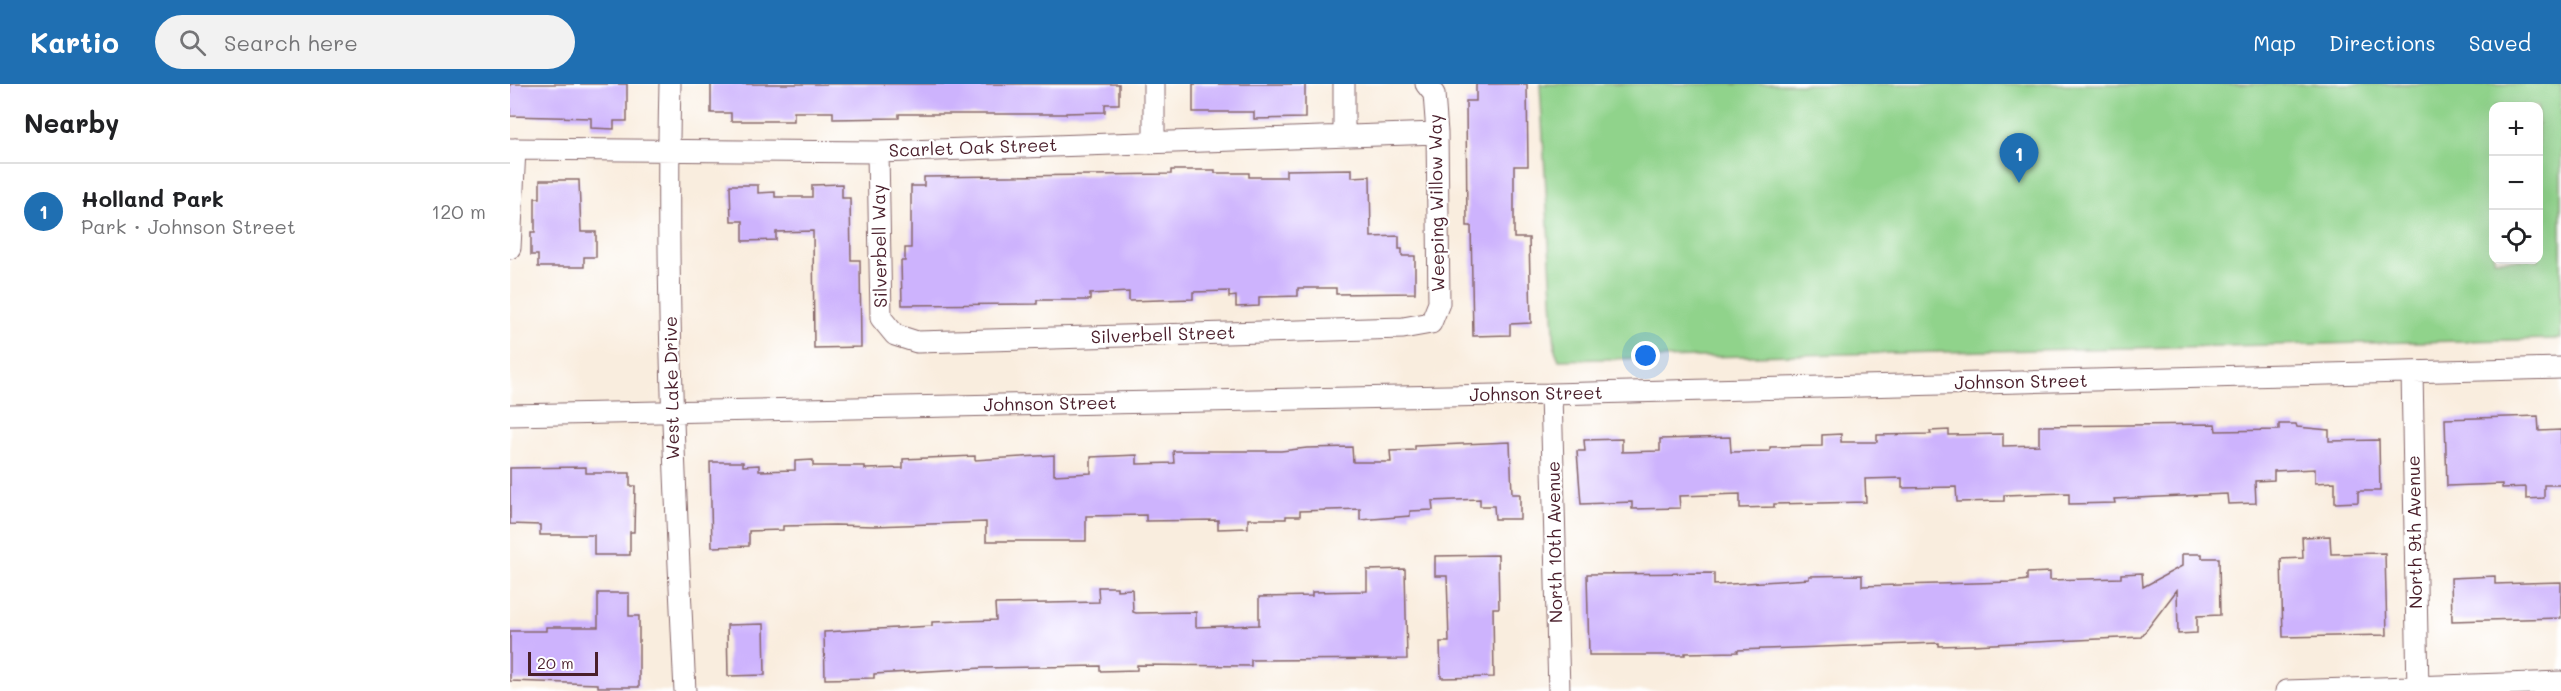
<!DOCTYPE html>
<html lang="en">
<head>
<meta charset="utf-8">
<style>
	body { margin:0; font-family:Mali,sans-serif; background:#f2f2f2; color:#202124 }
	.controls { position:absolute; right:18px; top:18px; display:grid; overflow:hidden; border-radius:12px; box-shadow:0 6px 24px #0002 }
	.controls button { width:54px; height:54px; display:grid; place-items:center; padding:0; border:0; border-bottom:2px solid #e0e0e0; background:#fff; color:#202124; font:30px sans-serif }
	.scale { position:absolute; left:18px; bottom:15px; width:70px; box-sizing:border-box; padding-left:6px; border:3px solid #4a1f2b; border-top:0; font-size:16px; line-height:21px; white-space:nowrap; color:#4a1f2b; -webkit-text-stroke:4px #fff; paint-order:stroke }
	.you { position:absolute; left:1136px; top:272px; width:21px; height:21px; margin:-15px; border:4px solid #fff; border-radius:50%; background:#1a73e8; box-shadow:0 0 0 9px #1a73e833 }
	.badge { display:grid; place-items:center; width:39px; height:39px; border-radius:50%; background:#1f6fb2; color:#fff; font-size:20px; font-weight:700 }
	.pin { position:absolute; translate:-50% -50px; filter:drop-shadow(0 2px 3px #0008) }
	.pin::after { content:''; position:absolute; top:32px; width:21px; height:18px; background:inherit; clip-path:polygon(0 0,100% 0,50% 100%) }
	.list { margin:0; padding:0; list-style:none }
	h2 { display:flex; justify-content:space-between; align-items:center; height:78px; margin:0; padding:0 24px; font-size:26px }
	h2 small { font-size:20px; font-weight:400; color:#757577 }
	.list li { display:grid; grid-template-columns:39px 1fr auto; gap:18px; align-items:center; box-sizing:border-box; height:96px; padding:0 24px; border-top:2px solid #e0e0e0 }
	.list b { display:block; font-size:22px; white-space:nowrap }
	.list p { margin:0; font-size:20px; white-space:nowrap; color:#757577 }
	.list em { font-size:20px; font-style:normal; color:#757577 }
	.icon { flex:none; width:33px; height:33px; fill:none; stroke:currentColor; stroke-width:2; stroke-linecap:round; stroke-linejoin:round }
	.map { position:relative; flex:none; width:2051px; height:607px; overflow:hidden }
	header { display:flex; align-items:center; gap:36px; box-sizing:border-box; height:84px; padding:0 30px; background:#1f6fb2; color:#fff }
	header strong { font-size:28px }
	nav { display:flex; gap:33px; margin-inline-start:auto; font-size:21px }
	.search { width:420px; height:54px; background:#f2f2f2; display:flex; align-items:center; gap:15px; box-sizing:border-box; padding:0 21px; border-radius:33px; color:#757577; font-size:22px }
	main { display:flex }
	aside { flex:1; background:#fff }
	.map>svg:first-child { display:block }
</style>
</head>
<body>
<header>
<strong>Kartio</strong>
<div class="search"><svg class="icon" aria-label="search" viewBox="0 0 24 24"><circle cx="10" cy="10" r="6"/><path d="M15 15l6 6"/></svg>Search here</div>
<nav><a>Map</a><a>Directions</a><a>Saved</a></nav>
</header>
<main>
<aside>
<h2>Nearby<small></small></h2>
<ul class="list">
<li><span class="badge">1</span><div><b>Holland Park</b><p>Park · Johnson Street</p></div><em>120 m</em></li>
</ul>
</aside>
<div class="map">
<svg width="2051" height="607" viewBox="0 0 2051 607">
	<rect width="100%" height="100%" fill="#fff"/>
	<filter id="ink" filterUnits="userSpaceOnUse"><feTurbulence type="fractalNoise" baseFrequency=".0167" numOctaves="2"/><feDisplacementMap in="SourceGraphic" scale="12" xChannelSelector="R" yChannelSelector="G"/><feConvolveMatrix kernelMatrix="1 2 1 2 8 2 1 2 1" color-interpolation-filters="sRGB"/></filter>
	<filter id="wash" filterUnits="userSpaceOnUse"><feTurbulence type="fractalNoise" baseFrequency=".008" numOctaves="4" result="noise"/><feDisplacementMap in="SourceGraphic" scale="24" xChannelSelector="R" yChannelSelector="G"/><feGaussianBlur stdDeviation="1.35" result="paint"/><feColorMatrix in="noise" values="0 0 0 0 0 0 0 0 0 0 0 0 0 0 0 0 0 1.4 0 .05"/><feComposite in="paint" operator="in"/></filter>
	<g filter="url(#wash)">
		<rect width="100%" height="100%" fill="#f9edde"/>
		<path fill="#90d38b" stroke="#6d795b" stroke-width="1.5" fill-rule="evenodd" d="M 1030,0 L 2051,0 L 2051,255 L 1049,276 L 1045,266 ZM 1984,22 L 2028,22 L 2028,176 L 1984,176 Z"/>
		<g id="blocks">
			<path fill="#cdb3fd" d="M 0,0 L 117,0 L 117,37 L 104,37 L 104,45 L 81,44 L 81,34 L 0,32 Z
				M 201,0 L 609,0 L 609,20 L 595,20 L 595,28 L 556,29 L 556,30 L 389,30 L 389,34 L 323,35 L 323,28 L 284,28 L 284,37 L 221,37 L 221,29 L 201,29 Z
				M 683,0 L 795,0 L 795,34 L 744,35 L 744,28 L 683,28 Z
				M 966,0 L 1017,0 L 1018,82 L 1004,82 L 1004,154 L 1019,154 L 1021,239 L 1000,240 L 1000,251 L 963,252 L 961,142 L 957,142 L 956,17 L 966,17 Z
				M 842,85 L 842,93 L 860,92 L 861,153 L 889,152 L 889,165 L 892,165 L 892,172 L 905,172 L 905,209 L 826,210 L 826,204 L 788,204 L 788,212 L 749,213 L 749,222 L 726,223 L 726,212 L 719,213 L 719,207 L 683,208 L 683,215 L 619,217 L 619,208 L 580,210 L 580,216 L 527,216 L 527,220 L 392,221 L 391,177 L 395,177 L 395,164 L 401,164 L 401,102 L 414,102 L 414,93 L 661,90 L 661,86 L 705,86 L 705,89 L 739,89 L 739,93 L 776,93 L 776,86 Z
				M 30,96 L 69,96 L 71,148 L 86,148 L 86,173 L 74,173 L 74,183 L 28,183 L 28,171 L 21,171 L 21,148 L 25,148 L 25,114 L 30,114 Z
				M 332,100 L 332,114 L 340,114 L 341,176 L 350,176 L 351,263 L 304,264 L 303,147 L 266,148 L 266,156 L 233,157 L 233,137 L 221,137 L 220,101 L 248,101 L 248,109 L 265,108 L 265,113 L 302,113 L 302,101 Z
				M 2028,332 L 2029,347 L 2051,346 L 2051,401 L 2034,401 L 2034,414 L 2016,415 L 2016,403 L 1992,404 L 1992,400 L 1937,402 L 1935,335 Z
				M 1705,340 L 1706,347 L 1769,346 L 1769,340 L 1786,340 L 1787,343 L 1819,346 L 1819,357 L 1869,356 L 1870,407 L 1848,407 L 1848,418 L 1825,419 L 1825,398 L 1805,399 L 1805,385 L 1764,387 L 1764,396 L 1745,397 L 1746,419 L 1718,420 L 1717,410 L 1604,415 L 1605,419 L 1559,420 L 1559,409 L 1494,411 L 1494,417 L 1447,418 L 1446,403 L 1392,404 L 1392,394 L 1355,395 L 1356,418 L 1264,420 L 1264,423 L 1230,424 L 1230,410 L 1169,412 L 1170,424 L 1122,425 L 1122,418 L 1071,420 L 1067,367 L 1075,367 L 1074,356 L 1112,355 L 1112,368 L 1150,367 L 1150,355 L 1220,353 L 1221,368 L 1260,367 L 1260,363 L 1312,362 L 1312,351 L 1331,350 L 1331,358 L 1367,358 L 1367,351 L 1421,350 L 1420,347 L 1439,346 L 1439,351 L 1493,350 L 1493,362 L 1529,361 L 1529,342 Z
				M 1000,358 L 1002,410 L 1010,410 L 1010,435 L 985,435 L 984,422 L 970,422 L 970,415 L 922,417 L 923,426 L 900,427 L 900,432 L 850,436 L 850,425 L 790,427 L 790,432 L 776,432 L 776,435 L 738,435 L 738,444 L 708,445 L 708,436 L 636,437 L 636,431 L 576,432 L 576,457 L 476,457 L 476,438 L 365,442 L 325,441 L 273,442 L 273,446 L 239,447 L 239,462 L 202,463 L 200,378 L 233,378 L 233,382 L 249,381 L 249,387 L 285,386 L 285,377 L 303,376 L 303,382 L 355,382 L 355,385 L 393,384 L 393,375 L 465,372 L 465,376 L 544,371 L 544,391 L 581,389 L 581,373 L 627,371 L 627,380 L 664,379 L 663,367 L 771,367 L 797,364 L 842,363 L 843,378 L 881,378 L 880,367 L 905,366 L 905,362 Z
				M 76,383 L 76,389 L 120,389 L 120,402 L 125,402 L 124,448 L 120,448 L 120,471 L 84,471 L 84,451 L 30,451 L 30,441 L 0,440 L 0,384 Z
				M 1820,452 L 1821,470 L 1875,469 L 1877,551 L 1773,553 L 1771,475 L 1793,474 L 1792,453 Z
				M 1672,470 L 1692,470 L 1692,474 L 1709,474 L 1710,531 L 1687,532 L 1687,549 L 1668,550 L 1667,506 L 1631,553 L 1462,561 L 1429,562 L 1429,559 L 1227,566 L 1228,568 L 1175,569 L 1175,571 L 1079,571 L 1077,490 L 1204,489 L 1204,501 L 1299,495 L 1299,492 L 1352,491 L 1352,502 L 1502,498 L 1517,496 L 1517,489 L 1540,488 L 1540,496 L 1611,494 L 1611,490 L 1632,489 L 1633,503 L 1672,482 Z
				M 988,471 L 989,524 L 983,524 L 984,593 L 931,594 L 930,558 L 939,558 L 937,492 L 925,492 L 925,472 Z
				M 895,485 L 897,575 L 741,576 L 741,582 L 627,581 L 627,586 L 590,587 L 590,582 L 473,584 L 364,590 L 364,594 L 315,595 L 314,548 L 422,542 L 422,538 L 486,536 L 485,520 L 589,518 L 588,503 L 607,503 L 607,506 L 622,505 L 623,528 L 626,529 L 686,528 L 686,543 L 749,541 L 749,513 L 802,512 L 802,508 L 857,507 L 857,486 Z
				M 1985,492 L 1985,500 L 2051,498 L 2051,534 L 1942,537 L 1941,494 Z
				M 88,509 L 119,509 L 119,532 L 129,532 L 129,603 L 88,603 L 88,600 L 0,597 L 0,547 L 36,547 L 36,543 L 88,543 Z
				M 254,540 L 255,591 L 218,592 L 217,541 Z"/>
		</g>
	</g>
	<g filter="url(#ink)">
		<use href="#blocks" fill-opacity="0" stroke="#87676a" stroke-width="1.5"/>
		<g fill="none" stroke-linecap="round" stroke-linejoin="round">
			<defs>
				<path id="minor" d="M 160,0 C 155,203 165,405 175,607
					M 644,0 L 644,57
					M 834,52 L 834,0
					M 0,65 L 368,68 L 927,49
					M 368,68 L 371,234 L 385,251 L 407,258 L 893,244 L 921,239 L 929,219 L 927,49 L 924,10 L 916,0
					M 0,164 L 5,65
					M 1902,288 L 1908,607
					M 1041,310 L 1049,607
					M 0,331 L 1041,310 L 2051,284
					M 1776,607 L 2051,598"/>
			</defs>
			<use href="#minor" stroke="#87676a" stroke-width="23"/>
			<use href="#minor" stroke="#fff" stroke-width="21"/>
		</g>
	</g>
	<g text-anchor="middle" stroke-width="4.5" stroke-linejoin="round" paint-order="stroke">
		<g font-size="18" fill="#4a1f2b" stroke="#fff">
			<text transform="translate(463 64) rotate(-2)" y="6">Scarlet Oak Street</text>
			<text transform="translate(927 119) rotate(-91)" y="6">Weeping Willow Way</text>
			<text transform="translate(370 162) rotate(-91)" y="6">Silverbell Way</text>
			<text transform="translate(653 251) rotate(-2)" y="6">Silverbell Street</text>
			<text transform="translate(1511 298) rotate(-1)" y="6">Johnson Street</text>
			<text transform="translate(162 304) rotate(-91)" y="6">West Lake Drive</text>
			<text transform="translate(1026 310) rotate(-1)" y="6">Johnson Street</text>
			<text transform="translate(540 320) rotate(-1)" y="6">Johnson Street</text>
			<text transform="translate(1905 448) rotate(-91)" y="6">North 9th Avenue</text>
			<text transform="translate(1045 458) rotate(-91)" y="6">North 10th Avenue</text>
		</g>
	</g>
</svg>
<div class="controls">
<button>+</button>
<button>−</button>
<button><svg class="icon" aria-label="locate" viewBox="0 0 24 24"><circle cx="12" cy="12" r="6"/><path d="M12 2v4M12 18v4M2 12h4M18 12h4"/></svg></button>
</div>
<div class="scale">20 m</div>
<div class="you"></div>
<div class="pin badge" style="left:1509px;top:99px">1</div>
</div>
</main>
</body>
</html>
